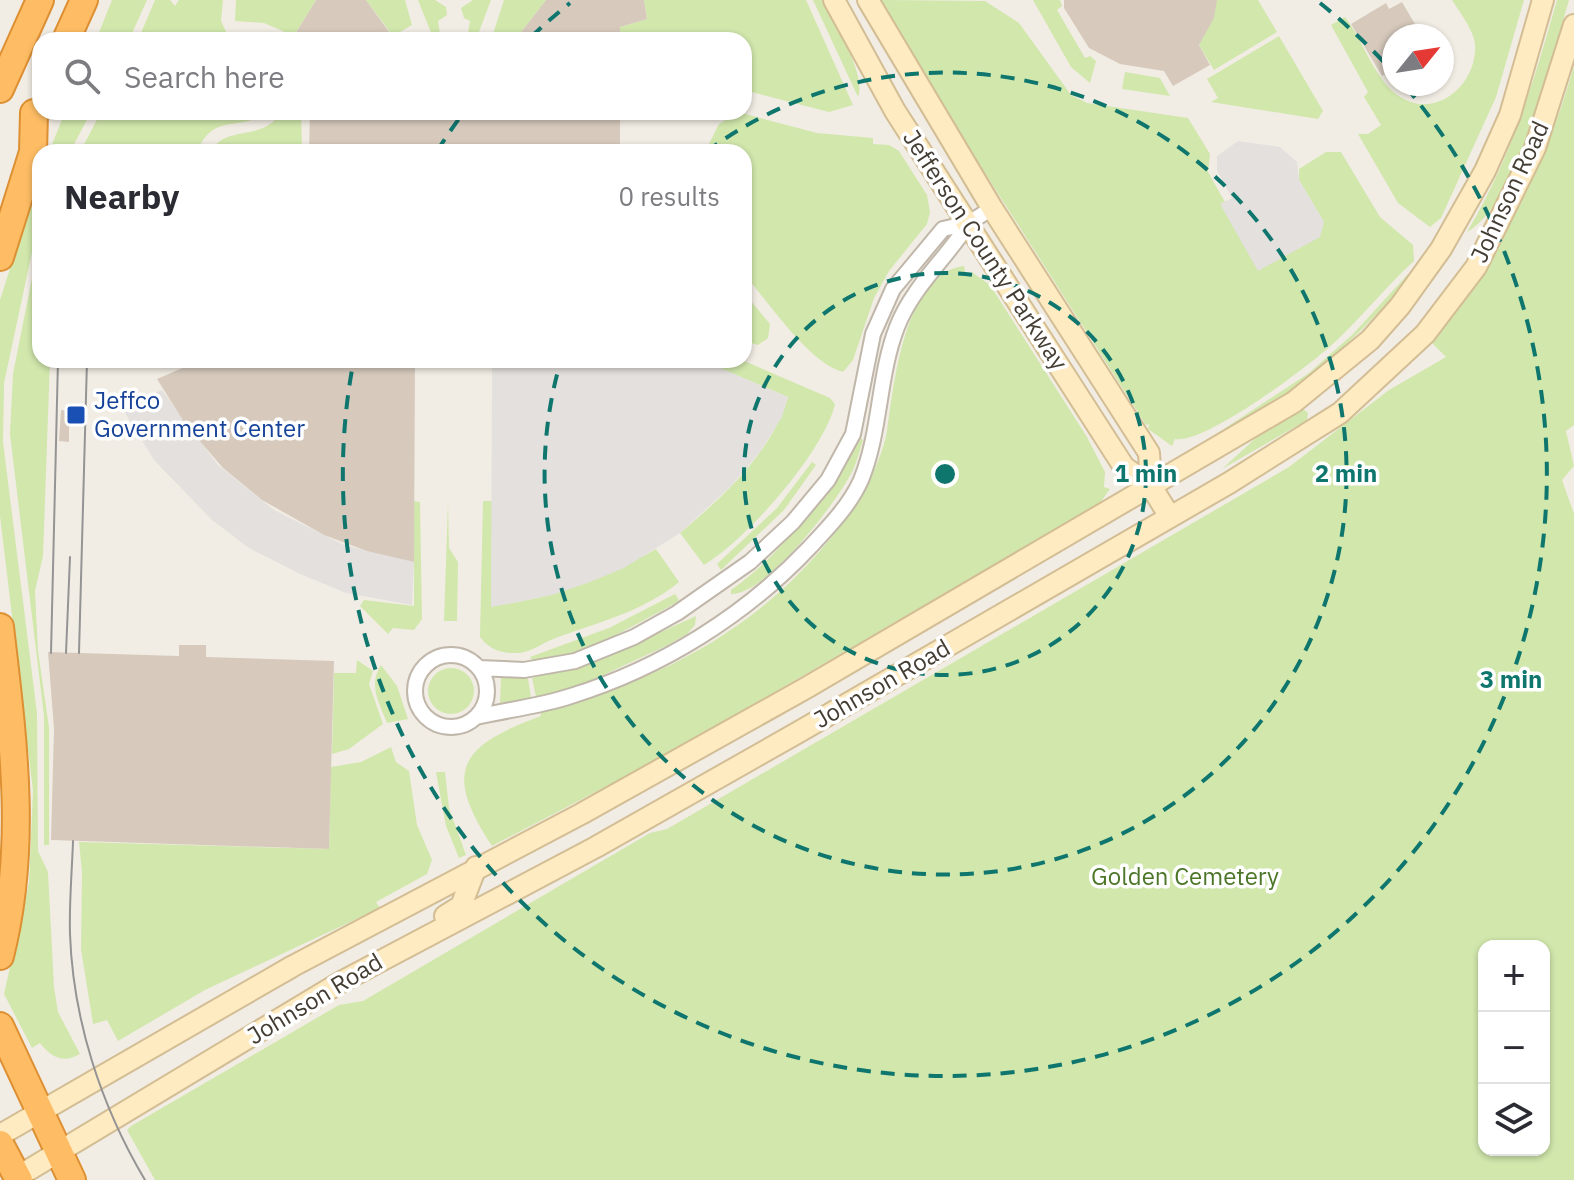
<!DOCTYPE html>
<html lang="en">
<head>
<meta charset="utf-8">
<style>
	body { margin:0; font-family:"IBM Plex Sans",sans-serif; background:#f2f2f3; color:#2b2b33 }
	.controls { position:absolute; right:24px; bottom:24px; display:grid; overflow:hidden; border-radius:16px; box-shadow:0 2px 6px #0004 }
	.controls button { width:72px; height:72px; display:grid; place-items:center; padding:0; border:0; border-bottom:2px solid #e1e1e2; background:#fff; color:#2b2b33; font:40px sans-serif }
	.compass { position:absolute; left:1382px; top:24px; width:72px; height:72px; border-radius:50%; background:#fff; box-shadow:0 2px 6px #0004; rotate:60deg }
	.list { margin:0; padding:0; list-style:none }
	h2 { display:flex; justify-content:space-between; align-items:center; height:104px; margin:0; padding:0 32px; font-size:34px }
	h2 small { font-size:26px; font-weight:400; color:#7c7c81 }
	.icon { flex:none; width:44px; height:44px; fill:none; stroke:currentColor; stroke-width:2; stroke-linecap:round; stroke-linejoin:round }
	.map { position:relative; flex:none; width:1574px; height:1180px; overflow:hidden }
	.search { position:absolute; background:#fff; box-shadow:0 2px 6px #0004; left:32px; top:32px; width:720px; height:88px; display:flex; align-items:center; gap:20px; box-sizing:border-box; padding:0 28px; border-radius:24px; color:#7c7c81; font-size:30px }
	.panel { position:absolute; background:#fff; box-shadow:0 2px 6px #0004; left:32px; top:144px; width:720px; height:224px; border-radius:24px }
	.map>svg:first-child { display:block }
</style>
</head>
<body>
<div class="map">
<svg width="1574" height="1180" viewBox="0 0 1574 1180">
	<rect width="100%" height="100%" fill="#f2ede4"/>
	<path fill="#d1e7ac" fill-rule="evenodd" d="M 112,0 L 147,0 L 129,40 L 96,40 Z
		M 155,0 L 170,0 L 175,6 L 179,0 L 223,0 L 221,21 L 230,40 L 138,40 Z
		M 236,0 L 316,0 L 294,36 L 264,23 L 235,21 Z
		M 366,0 L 405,0 L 412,25 L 393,36 Z
		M 418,0 L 435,0 L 446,7 L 447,15 L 438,21 L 441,40 L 434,40 Z
		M 473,0 L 491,0 L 477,37 L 467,40 L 470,21 L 464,18 L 461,8 Z
		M 504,0 L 546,0 L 515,40 L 491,40 Z
		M 644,0 L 806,0 L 853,105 L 829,112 L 744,90 L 744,40 L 620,40 L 620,27 L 647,19 Z
		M 813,0 L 822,0 C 833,23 867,73 858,97 Z
		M 882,0 L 985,1 L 1019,23 L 1071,95 L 1087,103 L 1188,118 L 1210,154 L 1208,172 L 1225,202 L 1221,204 L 1324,222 L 1299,180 L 1299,169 L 1326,152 L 1341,152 L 1380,217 L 1413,245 L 1414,261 C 1386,286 1364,315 1336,341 C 1312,364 1205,445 1175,439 L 1172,446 L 1148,429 L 1149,424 L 1146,425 L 930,87 Z
		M 1033,0 L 1060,0 L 1062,6 L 1057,10 L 1085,58 L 1090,56 L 1096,61 L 1090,83 L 1071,67 Z
		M 1217,0 L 1258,0 L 1277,32 L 1214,70 L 1199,45 Z
		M 1452,0 L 1524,0 L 1496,97 L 1441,218 L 1430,227 L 1398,203 L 1358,134 L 1368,134 L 1381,125 L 1364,97 L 1368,92 L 1331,25 L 1345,17 C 1363,40 1373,76 1396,94 C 1433,123 1478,85 1475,44 C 1473,29 1460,13 1452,0 Z
		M 1557,0 L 1569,0 C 1551,60 1521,200 1467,232 C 1511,159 1534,81 1557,0 Z
		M 1279,36 L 1323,111 L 1318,119 L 1211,102 L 1218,98 L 1207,79 Z
		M 1574,66 L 1574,425 L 1566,431 L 1574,466 L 1562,480 L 1574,514 L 1574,1180 L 155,1180 L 127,1130 L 131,1126 L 339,1005 L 363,1001 L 650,833 L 667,829 L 1289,467 L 1389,390 L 1446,357 L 1429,340 C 1499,260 1545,168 1574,66 ZM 1484,946 L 1544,946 L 1544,1150 L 1484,1150 Z
		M 1125,72 L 1160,78 L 1170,96 L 1122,89 Z
		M 65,112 L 91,112 L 70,152 L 49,152 Z
		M 101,112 L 267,112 C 240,133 213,111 197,152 L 80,152 Z
		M 281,112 L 301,112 L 302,152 L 281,152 L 280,144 L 271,147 L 272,152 L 210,152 C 227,123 263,143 281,112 Z
		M 738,112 L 817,133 L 873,138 L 873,144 L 889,145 L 899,151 L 927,195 L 930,212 L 927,224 L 889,271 L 874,298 L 853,360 L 843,372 C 809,364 767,300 744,274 L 744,152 L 705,152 L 719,124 Z
		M 40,174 L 40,215 L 4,383 L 3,442 L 37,713 L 38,851 L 48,872 L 54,987 L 58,1012 L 80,1054 C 63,1064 51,1057 40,1043 L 32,1048 L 4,994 L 29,883 L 33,791 L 0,516 L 0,300 Z
		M 40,238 L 40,360 L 50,360 L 43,556 L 35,591 L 38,651 L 49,728 L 49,845 L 44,845 L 44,716 L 10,434 L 13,374 Z
		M 964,266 L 965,272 L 973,273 L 990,285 L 1087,437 L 1105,472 L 1104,487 L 1110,489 L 1100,503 L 670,753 L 492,846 C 441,769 462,745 541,716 L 540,710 C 651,685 750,634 824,546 C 840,527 858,506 869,482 C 876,466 884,449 887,431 C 894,385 904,273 964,266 Z
		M 1408,274 C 1408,282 1395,294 1388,302 C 1334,361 1269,415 1195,448 L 1309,373 L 1353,334 Z
		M 744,293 L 770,324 L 768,338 L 758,345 L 744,341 Z
		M 701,360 L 742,360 L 830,398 L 835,404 C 824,452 746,540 704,565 L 680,533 C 723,497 772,452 788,397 Z
		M 1303,409 L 1308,413 L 1307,420 L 1222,469 L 1257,437 Z
		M 859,437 L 863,440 C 860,450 857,461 853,470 C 838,501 766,595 731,594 L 731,590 C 786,552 824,493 859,437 Z
		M 812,462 L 816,465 L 784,510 L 721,570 L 717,564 L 777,508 Z
		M 414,501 L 420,502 L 422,619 L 414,630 L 393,628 L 388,634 L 360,606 L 364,600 L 414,606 Z
		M 483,501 L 492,501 L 492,606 C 551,599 605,579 656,549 L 679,582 C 643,612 596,623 553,639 C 539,645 529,654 513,653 C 499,653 488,648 480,637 Z
		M 448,503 L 449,548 L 458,562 L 457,621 L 444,621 Z
		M 675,594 L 679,600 L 674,604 C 629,627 584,658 533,661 L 530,657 L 609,628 Z
		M 696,616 L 695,625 L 687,634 L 666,646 L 571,690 L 536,697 L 532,678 L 600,660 Z
		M 357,660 L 373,671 L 369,684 L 383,724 L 349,749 L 332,754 L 334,673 L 356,673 Z
		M 381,665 L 397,686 L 408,719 L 387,723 C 379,702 368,686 381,665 Z
		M428 691a23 23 0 1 1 46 0a23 23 0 1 1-46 0Z
		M 501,677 L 528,678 L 531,698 L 500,705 Z
		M 391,747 L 396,762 L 409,771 L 417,825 L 432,860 L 427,874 L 376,902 L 380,908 L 205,990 L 118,1041 L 107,1020 L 93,1024 L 81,949 L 82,872 L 79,842 L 329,849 L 331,767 L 361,762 Z
		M 436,772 L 445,772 L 449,808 L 466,855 L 459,858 L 446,826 Z"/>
	<path fill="#e3e0dd" d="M 1238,141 L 1280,147 L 1297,162 L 1299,180 L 1324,222 L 1320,237 L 1258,271 L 1220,204 L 1232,198 L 1217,170 L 1217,156 Z
		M 492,360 L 701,360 L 788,397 L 782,417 L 760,452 L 732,485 L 680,533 L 624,568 L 590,582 L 552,595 L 491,607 Z
		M 162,390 L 218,465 L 274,510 L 344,545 L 414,562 L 412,605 L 346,593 L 300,574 L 249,548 L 212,520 L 154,460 L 122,408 Z"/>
	<path fill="#d7cabd" d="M 316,0 L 366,0 L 395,40 L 298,40 L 294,36 Z
		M 546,0 L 644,0 L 647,19 L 620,27 L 620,40 L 515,40 Z
		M 1064,0 L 1217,0 L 1214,18 L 1199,45 L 1210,65 L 1173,86 L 1164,71 L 1120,64 L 1089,48 L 1064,8 Z
		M 1402,2 L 1422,36 L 1394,36 L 1394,69 L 1382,76 L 1351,24 L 1386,3 L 1389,9 Z
		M 310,112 L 620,112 L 620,152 L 309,152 Z
		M 201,360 L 415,360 L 414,562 L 367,551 L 324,535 L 262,500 L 223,468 L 186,425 L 157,379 Z
		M 61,410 L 69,411 L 69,442 L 59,441 Z
		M 179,645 L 206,645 L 206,657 L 334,661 L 329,849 L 51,840 L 54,729 L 48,652 L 179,656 Z"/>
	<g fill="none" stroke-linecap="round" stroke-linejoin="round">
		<defs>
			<path id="street" d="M415 691a36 36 0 1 1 72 0a36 36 0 1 1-72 0Z
				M 479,668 L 524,670 L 575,661 L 634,637 L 677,613 L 750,562 L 793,522 L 828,480 L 853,434 L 873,334 L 893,289 L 943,229 L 969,223 L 992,208
				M 476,717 C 507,710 541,706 571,696 C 661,668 745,616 810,547 C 828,528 850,505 861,480 C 881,431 878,376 897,327 C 913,286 946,259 969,223"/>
			<path id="secondary" d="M 834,0 L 895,111 L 1124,467 L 1151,486 L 1170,517
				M 868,0 L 992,208 L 1149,453 L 1151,486
				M 445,916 L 461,906 L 476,867
				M 0,1135 L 293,966 L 581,814 L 806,688 L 1294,402 L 1370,340 L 1400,306 L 1441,249 L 1485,171 L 1510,115 L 1543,0
				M 17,1177 L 341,982 L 596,847 L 797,733 L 1229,483 L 1340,413 L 1425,334 L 1476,267 L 1535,148 L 1574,25"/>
			<path id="highway" d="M 66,40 L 84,0
				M 0,89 L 40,0
				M 0,257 L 33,152 L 34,113
				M 0,627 C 13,738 28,846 0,956
				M 0,1026 L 72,1180
				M 0,1144 L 19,1180"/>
		</defs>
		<use href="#street" stroke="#c0b7aa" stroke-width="18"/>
		<use href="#secondary" stroke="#d3bd94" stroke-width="24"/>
		<use href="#highway" stroke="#dd9033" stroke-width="30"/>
		<use href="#street" stroke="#fff" stroke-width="14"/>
		<use href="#secondary" stroke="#feebc2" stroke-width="20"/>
		<use href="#highway" stroke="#febd64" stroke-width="26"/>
		<path stroke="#949494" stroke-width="2" d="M 51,653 L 58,360
			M 66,653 L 70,557
			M 79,653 L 87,360
			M 73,841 C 72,872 69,903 70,934 C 73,1020 101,1106 145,1180"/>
	</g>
	<g fill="none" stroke="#0f766e" stroke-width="4" stroke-dasharray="14 10">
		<circle cx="945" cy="474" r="201"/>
		<path d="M706 152A401 401 0 1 1 561 360"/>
		<path d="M437 151A602 602 0 0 1 461 116M531 37A602 602 0 0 1 570 3M1320 3A602 602 0 0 1 1392 71M1406 87A602 602 0 1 1 353 364"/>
	</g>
	<rect fill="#1a4fb4" stroke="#fff" stroke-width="3" x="66" y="405" width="20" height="20" rx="4"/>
	<g text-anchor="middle" stroke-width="7" stroke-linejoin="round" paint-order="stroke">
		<g font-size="24" fill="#443d34" stroke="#fff">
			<text transform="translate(1510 192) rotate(-65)" y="8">Johnson Road</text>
			<text transform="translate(985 250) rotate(57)" y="8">Jefferson County Parkway</text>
			<text transform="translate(882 684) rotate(-30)" y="8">Johnson Road</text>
			<text transform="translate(315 999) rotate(-31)" y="8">Johnson Road</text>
		</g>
		<g font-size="24" fill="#164399" stroke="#fff" text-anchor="start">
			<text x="94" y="409">Jeffco<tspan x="94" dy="28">Government Center</tspan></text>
		</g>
		<g font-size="24" fill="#4c7628" stroke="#fff">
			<text x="1185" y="885">Golden Cemetery</text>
		</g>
	</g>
	<circle cx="945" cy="474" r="12" fill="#0f766e" stroke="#fff" stroke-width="4"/>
	<g font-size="24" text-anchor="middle" font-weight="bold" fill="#0f766e" stroke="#fff" stroke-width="7" stroke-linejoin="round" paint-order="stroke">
		<text x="1146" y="482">1 min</text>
		<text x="1346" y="482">2 min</text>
		<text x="1511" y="688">3 min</text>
	</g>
</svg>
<div class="controls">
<button>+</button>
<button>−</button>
<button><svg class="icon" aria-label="layers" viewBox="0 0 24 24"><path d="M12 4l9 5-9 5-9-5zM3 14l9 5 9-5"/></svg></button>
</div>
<svg class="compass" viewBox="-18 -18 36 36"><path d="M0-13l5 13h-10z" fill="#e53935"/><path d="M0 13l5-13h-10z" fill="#7c7c81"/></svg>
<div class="search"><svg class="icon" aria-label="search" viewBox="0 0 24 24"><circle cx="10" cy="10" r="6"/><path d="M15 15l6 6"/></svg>Search here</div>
<section class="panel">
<h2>Nearby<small>0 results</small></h2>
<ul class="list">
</ul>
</section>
</div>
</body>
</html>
